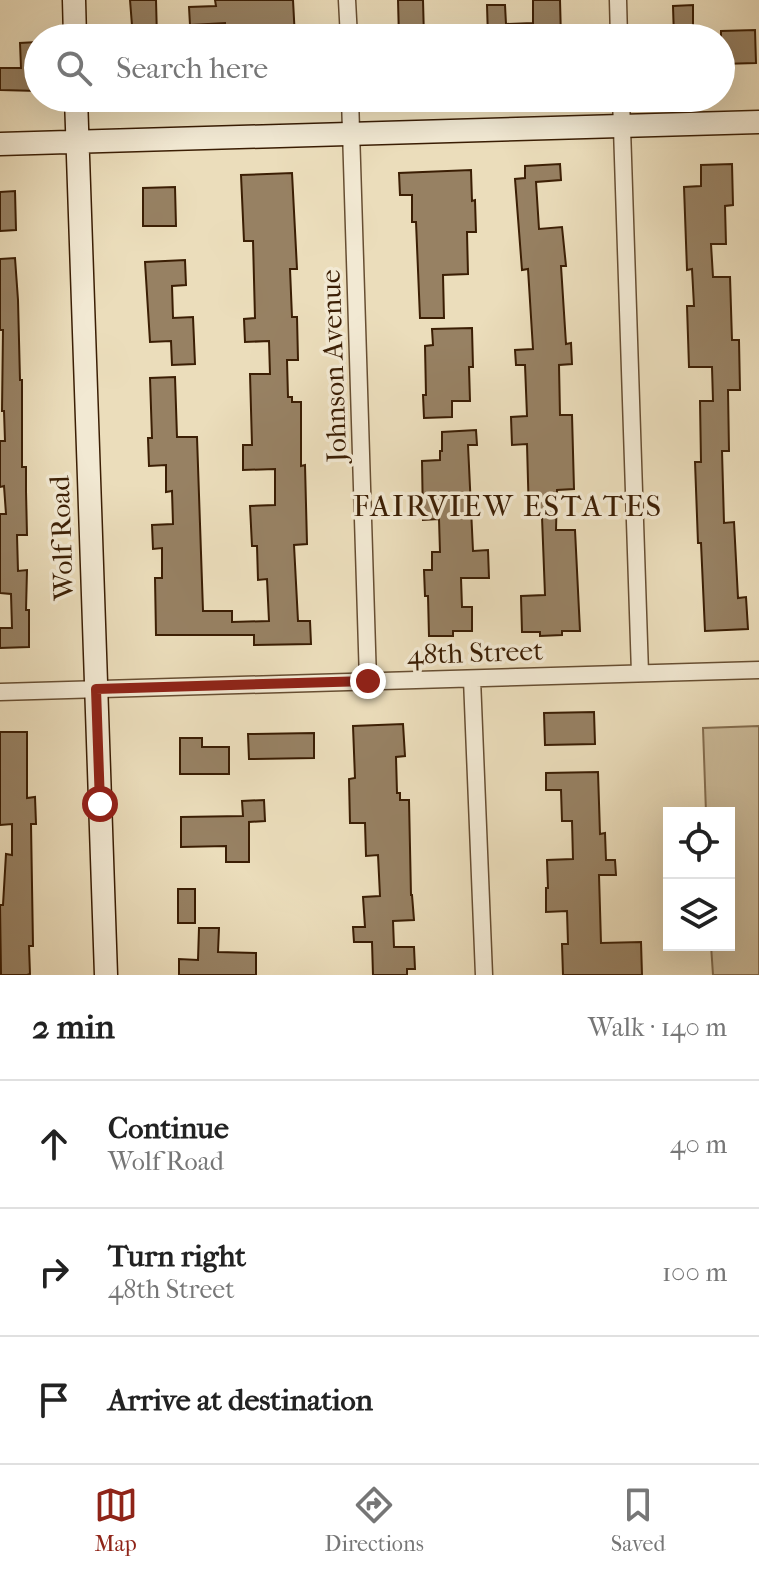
<!DOCTYPE html>
<html lang="en">
<head>
<meta charset="utf-8">
<style>
	body { margin:0; font-family:"IM FELL French Canon",serif; background:#f2f2f2; color:#222 }
	.controls { position:absolute; right:24px; bottom:24px; display:grid; overflow:hidden; border-radius:0px; box-shadow:0 8px 32px #0002 }
	.controls button { width:72px; height:72px; display:grid; place-items:center; padding:0; border:0; border-bottom:2px solid #e0e0e0; background:#fff; color:#222; font:40px sans-serif }
	.stop { position:absolute; width:24px; height:24px; margin:-18px; border:6px solid #8f2418; border-radius:50%; background:#fff }
	.stop.end { background:#8f2418; border-color:#fff; box-shadow:0 2px 8px #0008 }
	.list { margin:0; padding:0; list-style:none }
	h2 { display:flex; justify-content:space-between; align-items:center; height:104px; margin:0; padding:0 32px; font-size:34px }
	h2 small { font-size:26px; font-weight:400; color:#767676 }
	.list li { display:grid; grid-template-columns:52px 1fr auto; gap:24px; align-items:center; box-sizing:border-box; height:128px; padding:0 32px; border-top:2px solid #e0e0e0 }
	.list b { display:block; font-size:30px; white-space:nowrap }
	.list p { margin:0; font-size:26px; white-space:nowrap; color:#767676 }
	.list em { font-size:26px; font-style:normal; color:#767676 }
	.icon { flex:none; width:44px; height:44px; fill:none; stroke:currentColor; stroke-width:2; stroke-linecap:round; stroke-linejoin:round }
	.map { position:relative; flex:none; width:759px; height:975px; overflow:hidden }
	.search { position:absolute; background:#fff; box-shadow:0 8px 32px #0002; left:24px; right:24px; top:24px; height:88px; display:flex; align-items:center; gap:20px; box-sizing:border-box; padding:0 28px; border-radius:44px; color:#767676; font-size:30px }
	.sheet { height:488px; background:#fff }
	nav { display:flex; justify-content:space-around; align-items:center; box-sizing:border-box; height:112px; border-top:2px solid #e0e0e0; background:#fff; font-size:22px; color:#767676 }
	nav a { display:grid; justify-items:center; gap:4px }
	nav .on { color:#8f2418 }
	.map>svg:first-child { display:block }
</style>
</head>
<body>
<div class="map">
<svg width="759" height="975" viewBox="0 0 759 975">
	<rect width="100%" height="100%" fill="#ebddbb"/>
	<filter id="stains"><feTurbulence type="fractalNoise" baseFrequency=".0025" numOctaves="4"/><feColorMatrix values="0 0 0 0 .2 0 0 0 0 .09 0 0 0 0 .02 0 0 0 .5 -.17"/></filter>
	<radialGradient id="worn" r=".72"><stop offset=".6" stop-color="#630" stop-opacity="0"/><stop offset="1" stop-color="#630" stop-opacity=".3"/></radialGradient>
	<path fill="#cdbd9c" stroke="#846e50" stroke-width="2" d="M 759,726 L 759,975 L 713,975 L 711,945 L 729,945 L 729,813 L 706,813 L 703,728 Z"/>
	<path fill="#978163" stroke="#3b1e04" stroke-width="2" d="M 130,0 L 156,0 L 157,38 L 133,38 Z
		M 215,0 L 293,0 L 295,38 L 225,38 L 225,23 L 190,25 L 189,7 L 216,6 Z
		M 398,0 L 423,0 L 424,38 L 399,38 Z
		M 533,0 L 560,0 L 561,38 L 488,38 L 487,5 L 505,5 L 506,24 L 533,23 Z
		M 693,5 L 693,38 L 674,38 L 673,6 Z
		M 755,30 L 756,63 L 721,64 L 721,31 Z
		M 37,42 L 38,91 L 0,90 L 0,68 L 21,68 L 20,43 Z
		M 560,164 L 561,180 L 536,182 L 539,229 L 562,227 L 566,266 L 561,266 L 566,344 L 571,343 L 572,364 L 559,365 L 560,415 L 572,415 L 574,489 L 557,490 L 556,530 L 575,530 L 580,631 L 562,631 L 562,635 L 540,636 L 540,632 L 522,632 L 521,596 L 545,595 L 542,517 L 529,518 L 527,444 L 512,445 L 511,417 L 527,416 L 525,365 L 516,365 L 515,350 L 533,349 L 528,269 L 522,270 L 515,179 L 525,178 L 525,166 Z
		M 732,164 L 733,205 L 725,206 L 726,244 L 711,244 L 713,277 L 730,277 L 732,340 L 739,340 L 740,390 L 728,390 L 729,451 L 722,451 L 724,523 L 734,522 L 738,598 L 746,597 L 748,629 L 705,631 L 701,543 L 698,543 L 695,462 L 701,462 L 700,401 L 713,401 L 712,367 L 689,367 L 687,306 L 694,306 L 692,269 L 687,270 L 684,187 L 701,186 L 701,165 Z
		M 471,170 L 472,201 L 475,200 L 476,232 L 467,232 L 468,274 L 443,275 L 444,318 L 420,318 L 416,222 L 412,222 L 412,195 L 400,195 L 399,173 Z
		M 292,173 L 297,269 L 290,269 L 292,317 L 297,317 L 298,360 L 287,360 L 288,397 L 292,397 L 292,402 L 301,402 L 301,466 L 305,465 L 307,544 L 294,545 L 298,621 L 310,621 L 311,644 L 254,645 L 254,635 L 156,635 L 155,578 L 162,578 L 162,548 L 153,549 L 152,525 L 173,524 L 172,491 L 166,492 L 166,465 L 149,466 L 148,438 L 152,438 L 150,378 L 175,377 L 177,437 L 197,437 L 203,611 L 232,611 L 232,622 L 269,621 L 267,579 L 258,580 L 257,546 L 252,546 L 250,506 L 275,505 L 275,469 L 243,470 L 243,445 L 252,445 L 250,374 L 270,374 L 269,341 L 245,342 L 244,319 L 255,318 L 253,241 L 244,241 L 241,175 Z
		M 175,187 L 176,226 L 143,226 L 143,188 Z
		M 15,191 L 16,230 L 0,231 L 0,192 Z
		M 15,258 L 18,300 L 20,380 L 22,380 L 22,467 L 26,467 L 26,491 L 27,535 L 17,535 L 18,571 L 27,570 L 26,610 L 29,610 L 29,647 L 0,648 L 0,628 L 12,628 L 11,594 L 0,593 L 0,514 L 6,514 L 4,486 L 0,487 L 0,441 L 5,441 L 4,411 L 2,411 L 3,330 L 0,330 L 0,259 Z
		M 185,260 L 186,285 L 172,286 L 173,318 L 193,317 L 195,364 L 172,365 L 171,341 L 150,342 L 145,262 Z
		M 472,328 L 473,367 L 469,367 L 470,401 L 452,401 L 452,417 L 424,418 L 423,395 L 426,395 L 425,346 L 433,345 L 432,329 Z
		M 476,430 L 477,445 L 468,445 L 473,551 L 488,550 L 489,578 L 461,578 L 462,607 L 472,607 L 472,631 L 453,631 L 453,636 L 429,636 L 428,596 L 425,596 L 424,570 L 432,570 L 432,552 L 440,552 L 439,519 L 423,520 L 422,461 L 440,460 L 440,451 L 442,451 L 442,432 Z
		M 594,712 L 595,744 L 545,745 L 544,713 Z
		M 403,724 L 405,756 L 396,757 L 397,793 L 400,793 L 400,800 L 409,800 L 411,895 L 412,895 L 414,920 L 393,921 L 394,947 L 414,947 L 415,969 L 407,969 L 407,975 L 373,975 L 372,942 L 354,942 L 353,927 L 365,927 L 363,897 L 380,896 L 378,855 L 366,856 L 365,823 L 350,823 L 349,779 L 355,778 L 353,726 Z
		M 0,732 L 27,732 L 27,798 L 35,797 L 36,824 L 31,824 L 33,946 L 29,946 L 30,974 L 27,975 L 1,975 L 0,905 L 3,905 L 6,854 L 12,855 L 12,824 L 0,825 Z
		M 314,733 L 314,758 L 249,759 L 248,734 Z
		M 180,738 L 202,738 L 202,747 L 229,747 L 229,774 L 180,774 Z
		M 598,772 L 600,834 L 605,833 L 606,860 L 615,860 L 616,875 L 599,875 L 601,943 L 641,942 L 642,975 L 563,975 L 562,944 L 568,944 L 567,911 L 546,912 L 546,888 L 548,888 L 547,860 L 573,859 L 572,821 L 562,821 L 561,790 L 546,790 L 546,773 Z
		M 264,800 L 265,821 L 249,822 L 249,862 L 226,862 L 226,846 L 181,847 L 181,817 L 243,816 L 242,801 Z
		M 178,889 L 195,889 L 195,923 L 178,923 Z
		M 199,928 L 219,928 L 218,952 L 256,953 L 256,975 L 179,975 L 179,959 L 198,960 Z"/>
	<g fill="none" stroke-linecap="round" stroke-linejoin="round">
		<defs>
			<path id="minor" d="M 347,0 L 349,38
				M 618,0 L 619,38
				M 350,98 L 368,681
				M 621,98 L 640,673
				M 472,679 L 484,975
				M 0,692 L 759,670"/>
			<path id="secondary" d="M 74,0 L 75,38
				M 76,98 L 106,975
				M 0,144 L 759,122"/>
		</defs>
		<use href="#minor" stroke="#674e32" stroke-width="19"/>
		<use href="#secondary" stroke="#3b1e04" stroke-width="25"/>
		<use href="#minor" stroke="#f2e9d3" stroke-width="16"/>
		<use href="#secondary" stroke="#f2e9d3" stroke-width="22"/>
	</g>
	<g fill="none" stroke-linecap="round" stroke-linejoin="round">
		<path stroke="#8f2418" stroke-width="10" d="M 100,804 L 96,689 L 368,681"/>
	</g>
	<g text-anchor="middle" stroke-width="7" stroke-linejoin="round" paint-order="stroke">
		<g font-size="28" fill="#3b1e04" stroke="#f2e9d3">
			<text transform="translate(333 366) rotate(-92)" y="10">Johnson Avenue</text>
			<text transform="translate(61 538) rotate(-92)" y="10">Wolf Road</text>
			<text transform="translate(475 652) rotate(-2)" y="10">48th Street</text>
		</g>
		<g font-size="30" letter-spacing="2" fill="#3b1e04" stroke="#f2e9d3">
			<text x="508" y="516">FAIRVIEW ESTATES</text>
		</g>
	</g>
	<rect width="100%" height="100%" filter="url(#stains)"/>
	<rect width="100%" height="100%" fill="url(#worn)"/>
</svg>
<div class="controls">
<button><svg class="icon" aria-label="locate" viewBox="0 0 24 24"><circle cx="12" cy="12" r="6"/><path d="M12 2v4M12 18v4M2 12h4M18 12h4"/></svg></button>
<button><svg class="icon" aria-label="layers" viewBox="0 0 24 24"><path d="M12 4l9 5-9 5-9-5zM3 14l9 5 9-5"/></svg></button>
</div>
<div class="stop" style="left:100px;top:804px"></div>
<div class="stop end" style="left:368px;top:681px"></div>
<div class="search"><svg class="icon" aria-label="search" viewBox="0 0 24 24"><circle cx="10" cy="10" r="6"/><path d="M15 15l6 6"/></svg>Search here</div>
</div>
<section class="sheet">
<h2>2 min<small>Walk · 140 m</small></h2>
<ul class="list">
<li><svg class="icon" aria-label="ahead" viewBox="0 0 24 24"><path d="M12 20V5M6 11l6-6 6 6"/></svg><div><b>Continue</b><p>Wolf Road</p></div><em>40 m</em></li>
<li><svg class="icon" aria-label="right" viewBox="0 0 24 24"><path d="M7 20v-9h11M14 6l5 5-5 5"/></svg><div><b>Turn right</b><p>48th Street</p></div><em>100 m</em></li>
<li><svg class="icon" aria-label="arrive" viewBox="0 0 24 24"><path d="M6 21V4h12l-3 4 3 4H6"/></svg><div><b>Arrive at destination</b></div></li>
</ul>
</section>
<nav>
<a class="on"><svg class="icon" aria-label="map" viewBox="0 0 24 24"><path d="M3 6l6-2 6 2 6-2v14l-6 2-6-2-6 2zM9 4v14M15 6v14"/></svg>Map</a>
<a><svg class="icon" aria-label="directions" viewBox="0 0 24 24"><path d="M12 3l9 9-9 9-9-9zM9 14v-3h6M13 9l2 2-2 2"/></svg>Directions</a>
<a><svg class="icon" aria-label="saved" viewBox="0 0 24 24"><path d="M7 4h10v16l-5-4-5 4z"/></svg>Saved</a>
</nav>
</body>
</html>
